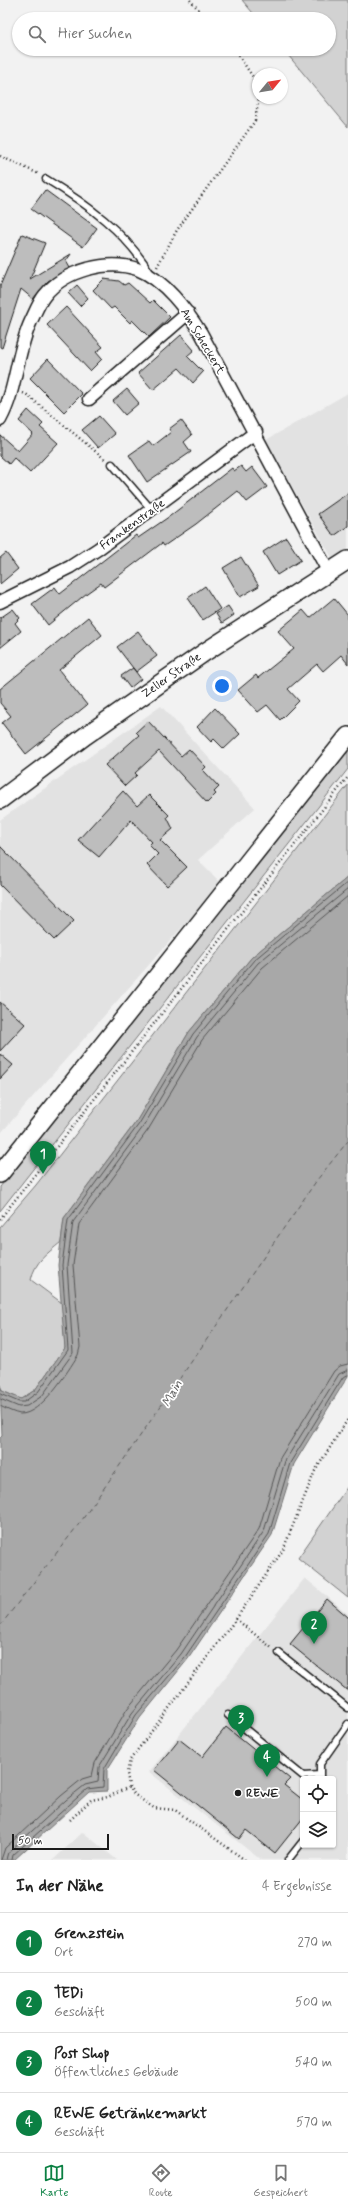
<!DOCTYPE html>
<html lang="de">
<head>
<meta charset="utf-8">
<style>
	body { margin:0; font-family:Mynerve,sans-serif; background:#f2f2f2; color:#222 }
	.controls { position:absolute; right:12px; bottom:12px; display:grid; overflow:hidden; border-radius:4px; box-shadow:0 1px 3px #0004 }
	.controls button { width:36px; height:36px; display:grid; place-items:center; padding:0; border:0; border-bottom:1px solid #e0e0e0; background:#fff; color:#222; font:20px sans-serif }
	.compass { position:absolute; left:252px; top:68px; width:36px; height:36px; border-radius:50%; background:#fff; box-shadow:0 1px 3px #0004; rotate:60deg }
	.scale { position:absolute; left:12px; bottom:10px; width:97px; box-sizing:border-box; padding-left:4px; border:2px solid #1c1c1c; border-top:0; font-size:11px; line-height:14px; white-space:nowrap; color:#1c1c1c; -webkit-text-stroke:3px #fff; paint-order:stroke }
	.you { position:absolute; left:222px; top:686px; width:14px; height:14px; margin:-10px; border:3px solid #fff; border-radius:50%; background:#1a73e8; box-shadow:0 0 0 6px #1a73e833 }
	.badge { display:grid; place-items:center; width:26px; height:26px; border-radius:50%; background:#0b8043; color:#fff; font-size:13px; font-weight:700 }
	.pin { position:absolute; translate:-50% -33px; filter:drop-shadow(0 1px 2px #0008) }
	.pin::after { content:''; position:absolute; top:21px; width:14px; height:12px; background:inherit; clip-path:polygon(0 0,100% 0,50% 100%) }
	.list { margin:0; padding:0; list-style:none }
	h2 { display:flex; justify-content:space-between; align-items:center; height:52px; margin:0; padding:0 16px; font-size:17px }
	h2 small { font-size:13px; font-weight:400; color:#767676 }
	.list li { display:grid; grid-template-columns:26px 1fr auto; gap:12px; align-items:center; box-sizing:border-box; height:60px; padding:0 16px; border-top:1px solid #e0e0e0 }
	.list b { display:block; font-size:15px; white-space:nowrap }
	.list p { margin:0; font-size:13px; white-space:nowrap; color:#767676 }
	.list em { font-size:13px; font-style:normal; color:#767676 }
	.icon { flex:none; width:22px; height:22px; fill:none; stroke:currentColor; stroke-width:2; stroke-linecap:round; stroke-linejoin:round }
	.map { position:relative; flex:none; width:348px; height:1860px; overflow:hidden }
	.search { position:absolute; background:#fff; box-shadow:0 1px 3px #0004; left:12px; right:12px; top:12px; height:44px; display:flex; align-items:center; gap:10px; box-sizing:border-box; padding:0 14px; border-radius:22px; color:#767676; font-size:15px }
	.sheet { height:292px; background:#fff }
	nav { display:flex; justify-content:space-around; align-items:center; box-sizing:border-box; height:56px; border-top:1px solid #e0e0e0; background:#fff; font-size:11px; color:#767676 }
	nav a { display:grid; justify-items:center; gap:2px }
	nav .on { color:#0b8043 }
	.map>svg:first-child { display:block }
</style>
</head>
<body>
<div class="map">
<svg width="348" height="1860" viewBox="0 0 348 1860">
	<rect width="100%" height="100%" fill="#f2f2f2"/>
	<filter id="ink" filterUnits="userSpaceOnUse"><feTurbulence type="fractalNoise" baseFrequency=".025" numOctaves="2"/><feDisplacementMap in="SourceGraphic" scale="8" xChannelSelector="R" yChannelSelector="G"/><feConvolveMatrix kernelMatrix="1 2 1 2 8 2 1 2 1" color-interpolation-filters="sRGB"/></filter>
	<g filter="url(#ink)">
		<path fill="#e2e2e2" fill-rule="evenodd" d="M 348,393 L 348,549 L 332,558 L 266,440 Z
			M 161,706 L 255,808 L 198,860 L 221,883 L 0,1134 L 0,820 Z
			M 305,1578 L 348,1614 L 348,1860 L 261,1860 L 149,1772 ZM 303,1779 L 333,1779 L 333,1845 L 303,1845 Z
			M 83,1832 L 117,1860 L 53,1860 Z"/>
		<path fill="#d2d2d2" stroke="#777" d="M 242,0 L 348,0 L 348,127 L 283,49 L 329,49 L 329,19 L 258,19 Z
			M 348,751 L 348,769 L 0,1211 L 0,1187 Z
			M 348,785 L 348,877 L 252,957 L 189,1032 L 136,1122 L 64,1218 L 61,1242 C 47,1254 35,1261 31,1280 L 62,1303 L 65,1348 L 35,1390 L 21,1399 L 2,1391 L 0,1385 L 0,1227 L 36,1185 Z
			M 348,1486 L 348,1598 L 298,1558 Z"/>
		<path fill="#a8a8a8" stroke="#707070" d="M 348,877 L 348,1376 L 294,1464 L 272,1535 L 188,1659 L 140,1718 L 107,1770 L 107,1791 L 89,1792 L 14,1860 L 0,1860 L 0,1438 L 2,1436 L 0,1385 L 2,1391 L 21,1399 L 35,1390 L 65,1348 L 58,1265 L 64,1218 L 136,1122 L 189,1032 L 252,957 Z"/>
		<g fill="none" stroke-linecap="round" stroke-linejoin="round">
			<path stroke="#545454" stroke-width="1" d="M 0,1394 L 19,1402 L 24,1402 L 38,1392 L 68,1350 L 62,1265 L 68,1220 L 139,1124 L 193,1034 L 254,960 L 348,882
				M 0,1399 L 19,1407 L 27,1406 L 42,1396 L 73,1353 L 67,1265 L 73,1222 L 143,1127 L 197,1037 L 258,963 L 348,889
				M 0,1406 C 6,1409 14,1413 20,1414 C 41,1415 68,1371 78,1355 L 80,1347 L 73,1265 L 79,1224 L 148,1130 L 202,1040 L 262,968 L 348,896
				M 1,1860 L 5,1848 L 61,1796 L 82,1779 L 92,1776 L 95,1763 L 127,1709 L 176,1650 L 259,1529 L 280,1458 L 334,1371 L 340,1366 L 348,1364
				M 7,1860 L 9,1852 L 66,1800 L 85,1785 L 98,1782 L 99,1767 L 132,1713 L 181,1654 L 264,1531 L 285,1461 L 339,1374 L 348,1370
				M 12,1860 L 13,1855 L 87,1789 L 103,1787 L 104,1769 L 136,1715 L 185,1657 L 269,1534 L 290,1463 L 343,1377 L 348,1375"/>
			<path stroke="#5b5b5b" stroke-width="1" stroke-dasharray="5 4" stroke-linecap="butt" d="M 0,1626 L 82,1520 L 317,1180 L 348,1141"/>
		</g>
		<path fill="#bdbdbd" stroke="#1c1c1c" d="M 45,190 L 97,228 L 83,247 L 31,209 Z
			M 22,234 L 45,243 L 30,279 L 71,254 L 66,261 L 70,268 L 48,281 L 33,299 L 21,289 L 2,348 L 0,347 L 0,286 Z
			M 104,279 L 119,281 L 124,285 L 128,283 L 150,303 L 153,300 L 170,317 L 149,337 L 132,320 L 130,323 L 114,307 L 111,309 L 93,290 Z
			M 77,285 L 88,298 L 80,306 L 68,293 Z
			M 66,307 L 103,347 L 96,352 L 102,359 L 90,371 L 47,325 Z
			M 181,335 L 194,350 L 187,356 L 203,372 L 193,383 L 179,368 L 153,390 L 138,373 Z
			M 48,359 L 82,394 L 64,412 L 30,378 Z
			M 127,389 L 139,403 L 125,415 L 113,401 Z
			M 28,410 L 43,424 L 40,427 L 58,443 L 30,473 L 14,458 L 9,464 L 0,456 L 0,435 L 18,451 L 33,434 L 19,421 Z
			M 99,416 L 115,434 L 98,448 L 82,430 Z
			M 181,420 L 192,435 L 184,442 L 191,452 L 147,482 L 129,455 L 149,441 L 153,446 L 171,432 L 169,429 Z
			M 241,466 L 246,472 L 252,467 L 267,487 L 247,502 L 238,491 L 196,524 L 164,546 L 162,543 L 104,587 L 101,583 L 87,593 L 48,625 L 32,604 L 55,587 L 60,594 L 136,535 L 138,538 L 170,516 L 232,468 L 234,471 Z
			M 348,493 L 348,526 L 334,536 L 318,514 Z
			M 286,537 L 301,560 L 277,575 L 263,552 Z
			M 6,553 L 18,569 L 0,584 L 0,558 Z
			M 241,557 L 259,586 L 240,597 L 223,568 Z
			M 205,586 L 220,609 L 203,620 L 188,598 Z
			M 334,598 L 348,615 L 348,664 L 341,655 L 323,671 L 317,664 L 288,689 L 299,701 L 280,720 L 267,705 L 258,712 L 238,690 L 256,675 L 258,678 L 294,649 L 278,631 L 303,610 L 310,618 Z
			M 228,606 L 234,615 L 222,623 L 216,614 Z
			M 13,609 L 20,618 L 15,623 L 21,631 L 0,648 L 0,618 Z
			M 88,617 L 102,635 L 59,670 L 87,705 L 26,754 L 2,723 L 11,716 L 0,703 L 0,689 Z
			M 138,631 L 157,656 L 136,672 L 117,647 Z
			M 133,668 L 141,679 L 130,688 L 121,676 Z
			M 215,708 L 240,734 L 224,749 L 214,739 L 211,742 L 197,727 Z
			M 148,721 L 181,756 L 189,749 L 206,767 L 203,770 L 219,787 L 214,792 L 216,794 L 207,803 L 159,751 L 135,773 L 137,775 L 125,786 L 105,765 L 139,735 L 136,732 Z
			M 123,791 L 137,806 L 149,795 L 169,815 L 167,817 L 173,829 L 160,840 L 187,867 L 167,886 L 147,865 L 158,854 L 149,845 L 152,842 L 131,820 L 99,857 L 78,840 Z
			M 0,846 L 74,921 L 54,940 L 0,885 Z
			M 0,1002 L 25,1024 L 0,1051 Z
			M 0,1054 L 13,1065 L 0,1079 Z
			M 327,1599 L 348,1617 L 348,1691 L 290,1644 Z
			M 226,1727 L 290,1779 L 284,1785 L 303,1800 L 303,1818 L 275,1853 L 246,1830 L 239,1839 L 154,1770 L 179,1739 L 202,1757 Z"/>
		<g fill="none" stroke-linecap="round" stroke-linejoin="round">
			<defs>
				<path id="lane" d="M 46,179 C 87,204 126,232 151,274
					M 112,464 L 151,509
					M 279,1653 L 348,1708
					M 228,1715 L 303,1776 L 320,1775
					M 320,1779 L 320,1764 L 348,1724
					M 288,1860 L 303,1841"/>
				<path id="street" d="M 89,399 L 188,313
					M 0,420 C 17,389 16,353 31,321 C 35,313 39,302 45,295 C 65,270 108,259 137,269 C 165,280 186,310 201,333 L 328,571
					M 0,602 L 70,567 L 98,549 L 256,432"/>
				<path id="secondary" d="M 0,800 L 85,736 L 205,652 L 348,560
					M 0,1174 L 348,736"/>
			</defs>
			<use href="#lane" stroke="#1c1c1c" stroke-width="9"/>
			<use href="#street" stroke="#1c1c1c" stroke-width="15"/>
			<use href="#secondary" stroke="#1c1c1c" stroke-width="20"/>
			<path stroke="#1c1c1c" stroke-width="2.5" stroke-dasharray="1 3" stroke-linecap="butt" d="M 190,0 L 207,19
				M 234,49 L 253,77 L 258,93
				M 0,156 L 39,174
				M 157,267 L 177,230 L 255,121 L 259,98
				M 23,393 L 26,394 L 106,460
				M 0,1219 L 348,777
				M 236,1619 L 273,1649
				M 70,1820 L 91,1800 L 108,1797 L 129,1787
				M 245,1860 L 175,1810 L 154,1808 L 135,1795 L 129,1787 L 127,1773 L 130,1760 L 236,1619 L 283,1550 L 315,1471 L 348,1419"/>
			<use href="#lane" stroke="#fff" stroke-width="6"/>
			<use href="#street" stroke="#fff" stroke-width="12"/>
			<use href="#secondary" stroke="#fff" stroke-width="17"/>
		</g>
	</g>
	<circle fill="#1c1c1c" stroke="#fff" stroke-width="1.5" cx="238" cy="1793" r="4"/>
	<g text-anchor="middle" stroke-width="3.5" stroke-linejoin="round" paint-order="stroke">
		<g font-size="12" fill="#1c1c1c" stroke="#fff">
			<text transform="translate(203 341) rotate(59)" y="4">Am Scheckert</text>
			<text transform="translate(132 524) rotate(-36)" y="4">Frankenstraße</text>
			<text transform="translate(171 675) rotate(-35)" y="4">Zeller Straße</text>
		</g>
		<g font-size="12" font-weight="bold" fill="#1c1c1c" stroke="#fff" text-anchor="start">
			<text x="246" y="1797">REWE</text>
		</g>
		<g font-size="13" font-style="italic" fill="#5b5b5b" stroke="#fff">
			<text transform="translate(171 1393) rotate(-61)" y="5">Main</text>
		</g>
	</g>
</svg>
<div class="controls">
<button><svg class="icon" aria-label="locate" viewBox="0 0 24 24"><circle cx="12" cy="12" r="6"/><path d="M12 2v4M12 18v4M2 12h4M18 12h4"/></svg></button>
<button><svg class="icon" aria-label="layers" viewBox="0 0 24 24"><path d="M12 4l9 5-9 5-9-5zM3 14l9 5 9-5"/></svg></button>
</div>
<svg class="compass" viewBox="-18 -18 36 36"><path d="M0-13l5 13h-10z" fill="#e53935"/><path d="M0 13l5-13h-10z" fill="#767676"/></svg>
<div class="scale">50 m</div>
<div class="you"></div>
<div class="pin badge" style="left:43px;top:1174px">1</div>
<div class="pin badge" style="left:314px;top:1644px">2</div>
<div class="pin badge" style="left:241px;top:1738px">3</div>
<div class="pin badge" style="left:267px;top:1777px">4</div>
<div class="search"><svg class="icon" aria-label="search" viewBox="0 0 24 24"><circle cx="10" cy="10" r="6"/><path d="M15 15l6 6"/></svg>Hier suchen</div>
</div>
<section class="sheet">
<h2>In der Nähe<small>4 Ergebnisse</small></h2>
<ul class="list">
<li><span class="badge">1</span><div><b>Grenzstein</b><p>Ort</p></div><em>270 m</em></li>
<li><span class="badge">2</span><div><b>TEDi</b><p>Geschäft</p></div><em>500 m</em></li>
<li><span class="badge">3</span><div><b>Post Shop</b><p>Öffentliches Gebäude</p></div><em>540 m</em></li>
<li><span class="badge">4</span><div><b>REWE Getränkemarkt</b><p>Geschäft</p></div><em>570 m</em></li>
</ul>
</section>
<nav>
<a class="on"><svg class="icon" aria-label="map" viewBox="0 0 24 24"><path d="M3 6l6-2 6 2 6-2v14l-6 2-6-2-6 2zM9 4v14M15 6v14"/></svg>Karte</a>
<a><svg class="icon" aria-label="directions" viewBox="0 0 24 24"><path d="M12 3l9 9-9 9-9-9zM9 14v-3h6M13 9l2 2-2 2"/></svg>Route</a>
<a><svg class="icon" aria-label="saved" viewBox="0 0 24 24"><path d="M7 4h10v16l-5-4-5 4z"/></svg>Gespeichert</a>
</nav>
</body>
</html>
